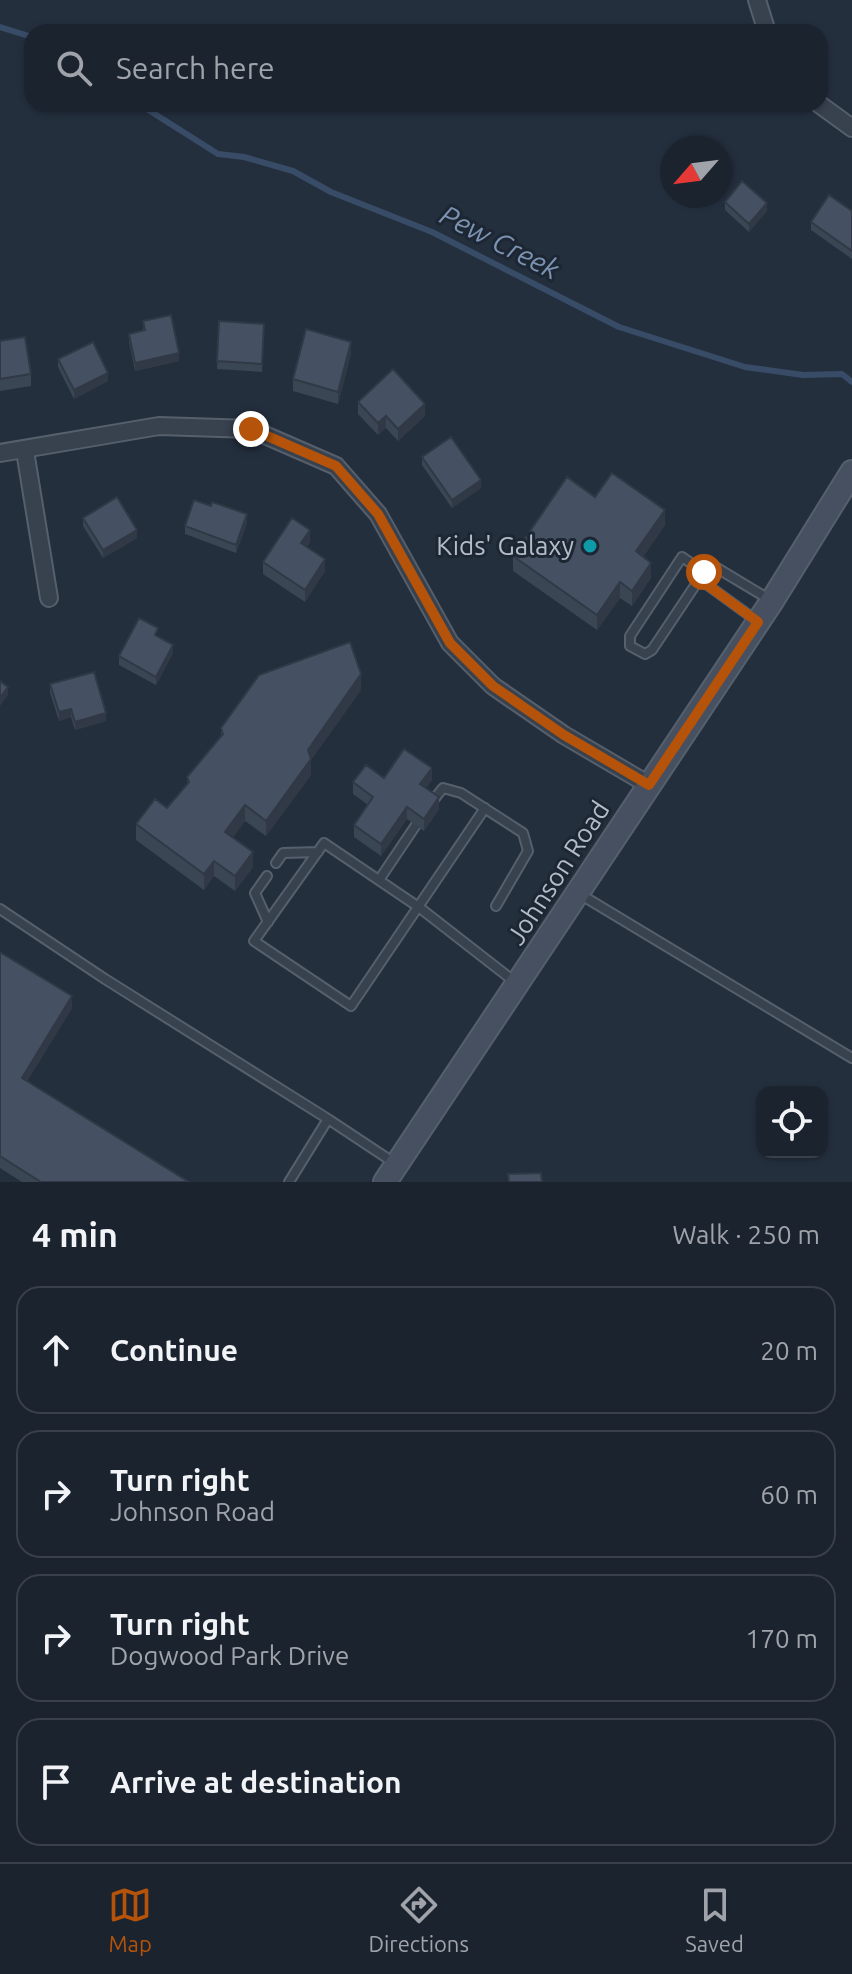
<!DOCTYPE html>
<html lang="en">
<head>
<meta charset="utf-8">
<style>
	body { margin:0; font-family:Ubuntu,sans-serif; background:#242b36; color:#f1f3f6 }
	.controls { position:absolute; right:24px; bottom:24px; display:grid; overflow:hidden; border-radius:16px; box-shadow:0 2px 6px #0004 }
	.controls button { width:72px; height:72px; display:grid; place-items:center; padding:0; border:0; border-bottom:2px solid #39404a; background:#1b232e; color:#f1f3f6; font:40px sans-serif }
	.compass { position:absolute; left:660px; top:136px; width:72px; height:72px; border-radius:50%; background:#1b232e; box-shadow:0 2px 6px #0004; rotate:242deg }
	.stop { position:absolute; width:24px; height:24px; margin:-18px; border:6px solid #b45309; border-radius:50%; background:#fff }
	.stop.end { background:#b45309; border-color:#fff; box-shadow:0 2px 8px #0008 }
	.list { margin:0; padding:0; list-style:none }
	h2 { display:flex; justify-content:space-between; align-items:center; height:104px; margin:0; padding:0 32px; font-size:34px }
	h2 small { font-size:26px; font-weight:400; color:#a0a4aa }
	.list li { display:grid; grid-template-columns:52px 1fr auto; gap:24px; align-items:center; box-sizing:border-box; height:128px; margin:0 16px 16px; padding:0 16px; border:2px solid #39404a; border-radius:24px }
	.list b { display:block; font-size:30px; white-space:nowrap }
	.list p { margin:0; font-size:26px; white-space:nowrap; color:#a0a4aa }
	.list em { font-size:26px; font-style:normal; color:#a0a4aa }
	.icon { flex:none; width:44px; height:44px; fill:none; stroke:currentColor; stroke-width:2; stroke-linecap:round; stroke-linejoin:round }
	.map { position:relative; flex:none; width:852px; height:1182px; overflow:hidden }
	.search { position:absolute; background:#1b232e; box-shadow:0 2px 6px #0004; left:24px; right:24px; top:24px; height:88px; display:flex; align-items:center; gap:20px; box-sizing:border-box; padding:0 28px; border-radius:24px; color:#a0a4aa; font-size:30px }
	.sheet { height:680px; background:#1b232e }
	nav { display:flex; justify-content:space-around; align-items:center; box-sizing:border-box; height:112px; border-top:2px solid #39404a; background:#1b232e; font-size:22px; color:#a0a4aa }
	nav a { display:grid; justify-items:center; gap:4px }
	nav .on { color:#b45309 }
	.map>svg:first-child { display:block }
</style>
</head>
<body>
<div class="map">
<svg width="852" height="1182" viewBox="0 0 852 1182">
	<rect width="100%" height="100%" fill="#242f3e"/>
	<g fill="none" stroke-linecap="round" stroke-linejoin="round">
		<path stroke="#394c67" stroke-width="6" d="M 0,27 L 32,37
			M 139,104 L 218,154 L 244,157 L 293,171 L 331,192 L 432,232 L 619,327 L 745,367 L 803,375 L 842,374 L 852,382"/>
		<defs>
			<path id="lane" d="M 757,621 L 706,584 L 704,572 L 682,557 L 630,636 L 630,646 L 645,654 L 652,650 L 704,572 L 717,568 L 772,601
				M 431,803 L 443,788 L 461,793 L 523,833 L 528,851 L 496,906
				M 485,808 L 351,1006 L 254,941 L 324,843 L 420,908 L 515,982
				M 276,863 L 283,853 L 318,852
				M 267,876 L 255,893 L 268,922
				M 379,880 L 416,825
				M 578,893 L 852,1058
				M 0,909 L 105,979 L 328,1119
				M 289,1182 L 328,1119 L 396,1164"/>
			<path id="street" d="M 757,0 L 767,32
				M 819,104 L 852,128
				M 25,451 L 49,598
				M 0,453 L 159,426 L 251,429 L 336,466 L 378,514 L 450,643 L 493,686 L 564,735 L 649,785"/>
			<path id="secondary" d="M 385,1182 L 772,601 L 852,472"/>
		</defs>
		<use href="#lane" stroke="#565f6c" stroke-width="12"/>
		<use href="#street" stroke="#565f6c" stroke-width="20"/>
		<use href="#secondary" stroke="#565f6c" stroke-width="26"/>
		<use href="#lane" stroke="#38414e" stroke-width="8"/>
		<use href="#street" stroke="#38414e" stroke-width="16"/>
		<use href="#secondary" stroke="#465061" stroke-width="22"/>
	</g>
	<path fill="#3b4654" d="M 725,202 L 767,211 L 749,232 L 725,210 Z
		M 852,211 L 852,259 L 811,230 L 811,222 Z
		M 143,321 L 179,361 L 135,371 L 129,342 L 129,334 L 143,331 Z
		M 219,321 L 264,324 L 262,372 L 217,369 Z
		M 0,341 L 31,374 L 31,386 L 0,391 Z
		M 351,354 L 338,404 L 293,391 L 293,379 Z
		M 58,359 L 108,381 L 74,399 L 58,367 Z
		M 358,402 L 425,416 L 398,441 L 386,428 L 378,435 L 358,414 Z
		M 422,457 L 481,488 L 452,508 L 422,465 Z
		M 83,518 L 137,538 L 103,558 L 83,526 Z
		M 247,523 L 236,553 L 185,534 L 185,526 Z
		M 665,525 L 643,557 L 651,578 L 632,606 L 620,598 L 597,630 L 513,571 L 513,556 Z
		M 310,542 L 307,547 L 325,571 L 305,602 L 263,574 L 263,562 Z
		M 158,637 L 173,653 L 156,685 L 119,665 L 119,656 Z
		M 50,684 L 106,721 L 75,730 L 71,717 L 59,721 L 50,693 Z
		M 361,690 L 311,760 L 311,775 L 266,836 L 245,821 L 233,837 L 253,867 L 235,891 L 214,876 L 204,890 L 136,840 L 136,824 L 167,808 L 187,784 L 187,777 L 221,737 L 221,728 Z
		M 384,778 L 432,780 L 426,788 L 439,809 L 424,831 L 407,819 L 381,856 L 354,837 L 354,825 L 368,805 L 353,794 L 353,782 Z
		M 0,952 L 72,1008 L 27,1081 L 189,1182 L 22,1182 L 0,1168 Z"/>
	<path fill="#303945" d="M 767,203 L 767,211 L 749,232 L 749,224 Z
		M 351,342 L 351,354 L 338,404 L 338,392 Z
		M 179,353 L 179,361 L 135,371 L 135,363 Z
		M 108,373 L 108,381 L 74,399 L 74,390 Z
		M 425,404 L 425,416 L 398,441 L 398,429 Z
		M 386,416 L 386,428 L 378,435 L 378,423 Z
		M 481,480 L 481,488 L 452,508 L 452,500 Z
		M 665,510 L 665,525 L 636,567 L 636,551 Z
		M 247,514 L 247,523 L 236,553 L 236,545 Z
		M 137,530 L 137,538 L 103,558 L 103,550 Z
		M 310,530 L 310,542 L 301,555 L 301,543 Z
		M 325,559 L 325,571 L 305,602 L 305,590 Z
		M 651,563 L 651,578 L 632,606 L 632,591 Z
		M 620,582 L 620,598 L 597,630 L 597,615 Z
		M 173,645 L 173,653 L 156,685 L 156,677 Z
		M 361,674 L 361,690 L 311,760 L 311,775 L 266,836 L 266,821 L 308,750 Z
		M 8,687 L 8,695 L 0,706 L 0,698 Z
		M 71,709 L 71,717 L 59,721 L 59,712 Z
		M 106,713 L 106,721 L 75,730 L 75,722 Z
		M 432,768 L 432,780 L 420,796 L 420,784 Z
		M 439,797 L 439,809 L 424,831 L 424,819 Z
		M 245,805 L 245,821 L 225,847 L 225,832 Z
		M 407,807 L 407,819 L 381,856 L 381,844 Z
		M 253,852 L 253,867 L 235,891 L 235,876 Z
		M 214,861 L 214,876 L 204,890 L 204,874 Z
		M 72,996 L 72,1008 L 22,1090 L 22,1078 Z"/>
	<path fill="#455162" stroke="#303945" stroke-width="2" d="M 742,181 L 767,203 L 749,224 L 725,202 Z
		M 829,195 L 852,211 L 852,251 L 811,222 Z
		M 171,315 L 179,353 L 135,363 L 129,334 L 145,330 L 143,321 Z
		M 219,321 L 264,324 L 262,364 L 217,361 Z
		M 306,329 L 351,342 L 338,392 L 293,379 Z
		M 25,337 L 31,374 L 0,379 L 0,341 Z
		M 93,342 L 108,373 L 74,390 L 58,359 Z
		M 393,369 L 425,404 L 398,429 L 386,416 L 378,423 L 358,402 Z
		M 451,437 L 481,480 L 452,500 L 422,457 Z
		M 612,473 L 665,510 L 636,551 L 651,563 L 632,591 L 620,582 L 597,615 L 513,556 L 567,477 L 595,497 Z
		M 117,497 L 137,530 L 103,550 L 83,518 Z
		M 194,500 L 211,506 L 212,502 L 247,514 L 236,545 L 185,526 Z
		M 292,518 L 310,530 L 301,543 L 325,559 L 305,590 L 263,562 Z
		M 139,618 L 158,628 L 155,635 L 173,645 L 156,677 L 119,656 Z
		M 350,642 L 361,674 L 308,750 L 311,759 L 266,821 L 245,805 L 225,832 L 253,852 L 235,876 L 214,861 L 204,874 L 136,824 L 155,799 L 167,808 L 189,782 L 187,777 L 223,734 L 221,728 L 259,675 Z
		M 94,672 L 106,713 L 75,722 L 71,709 L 59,712 L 50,684 Z
		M 0,681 L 8,687 L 0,698 Z
		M 404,749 L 432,768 L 420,784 L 439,797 L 424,819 L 407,807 L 381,844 L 354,825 L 373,797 L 353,782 L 366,765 L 384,778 Z
		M 0,952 L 72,996 L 22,1078 L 189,1182 L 41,1182 L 0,1156 Z
		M 541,1173 L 542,1182 L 509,1182 L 508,1174 Z"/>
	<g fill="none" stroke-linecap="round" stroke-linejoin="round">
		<path stroke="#b45309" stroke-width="10" d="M 251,429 L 336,466 L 378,514 L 450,643 L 493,686 L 564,735 L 649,785 L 758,622 L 706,584 L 704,572"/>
	</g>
	<circle fill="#0f9aa8" stroke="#1d2633" stroke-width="3" cx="590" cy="546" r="8"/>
	<g text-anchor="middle" stroke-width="6" stroke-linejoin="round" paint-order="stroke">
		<g font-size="26" fill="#b4bcc9" stroke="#1d2633" text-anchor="end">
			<text x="574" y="555">Kids' Galaxy</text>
		</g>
		<g font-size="26" fill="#b4bcc9" stroke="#1d2633">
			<text transform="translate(558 873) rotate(-57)" y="9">Johnson Road</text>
		</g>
		<g font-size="28" font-style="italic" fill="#7c92b1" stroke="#1d2633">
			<text transform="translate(500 242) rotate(27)" y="10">Pew Creek</text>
		</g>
	</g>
</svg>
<div class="controls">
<button><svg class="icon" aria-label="locate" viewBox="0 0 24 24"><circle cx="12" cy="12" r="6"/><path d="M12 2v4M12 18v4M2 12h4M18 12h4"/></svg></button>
</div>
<svg class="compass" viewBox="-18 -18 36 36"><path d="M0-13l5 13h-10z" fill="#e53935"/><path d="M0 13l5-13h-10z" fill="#a0a4aa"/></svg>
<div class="stop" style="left:704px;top:572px"></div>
<div class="stop end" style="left:251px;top:429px"></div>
<div class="search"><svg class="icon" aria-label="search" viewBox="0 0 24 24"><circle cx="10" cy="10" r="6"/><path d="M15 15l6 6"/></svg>Search here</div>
</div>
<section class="sheet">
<h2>4 min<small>Walk · 250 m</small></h2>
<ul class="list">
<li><svg class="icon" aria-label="ahead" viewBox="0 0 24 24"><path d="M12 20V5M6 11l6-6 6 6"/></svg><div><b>Continue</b></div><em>20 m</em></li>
<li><svg class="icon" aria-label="right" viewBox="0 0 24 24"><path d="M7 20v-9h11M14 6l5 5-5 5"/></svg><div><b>Turn right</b><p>Johnson Road</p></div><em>60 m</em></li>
<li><svg class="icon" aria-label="right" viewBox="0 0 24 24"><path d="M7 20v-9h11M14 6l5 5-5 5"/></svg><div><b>Turn right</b><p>Dogwood Park Drive</p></div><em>170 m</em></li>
<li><svg class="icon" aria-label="arrive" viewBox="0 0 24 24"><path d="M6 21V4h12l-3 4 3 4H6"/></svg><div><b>Arrive at destination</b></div></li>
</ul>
</section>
<nav>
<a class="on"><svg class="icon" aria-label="map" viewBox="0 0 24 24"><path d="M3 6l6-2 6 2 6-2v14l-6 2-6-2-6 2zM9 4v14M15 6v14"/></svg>Map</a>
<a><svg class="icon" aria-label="directions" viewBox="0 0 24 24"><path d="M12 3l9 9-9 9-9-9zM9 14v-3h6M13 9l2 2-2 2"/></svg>Directions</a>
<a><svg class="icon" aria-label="saved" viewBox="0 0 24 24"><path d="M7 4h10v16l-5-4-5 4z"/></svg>Saved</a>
</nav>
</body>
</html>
